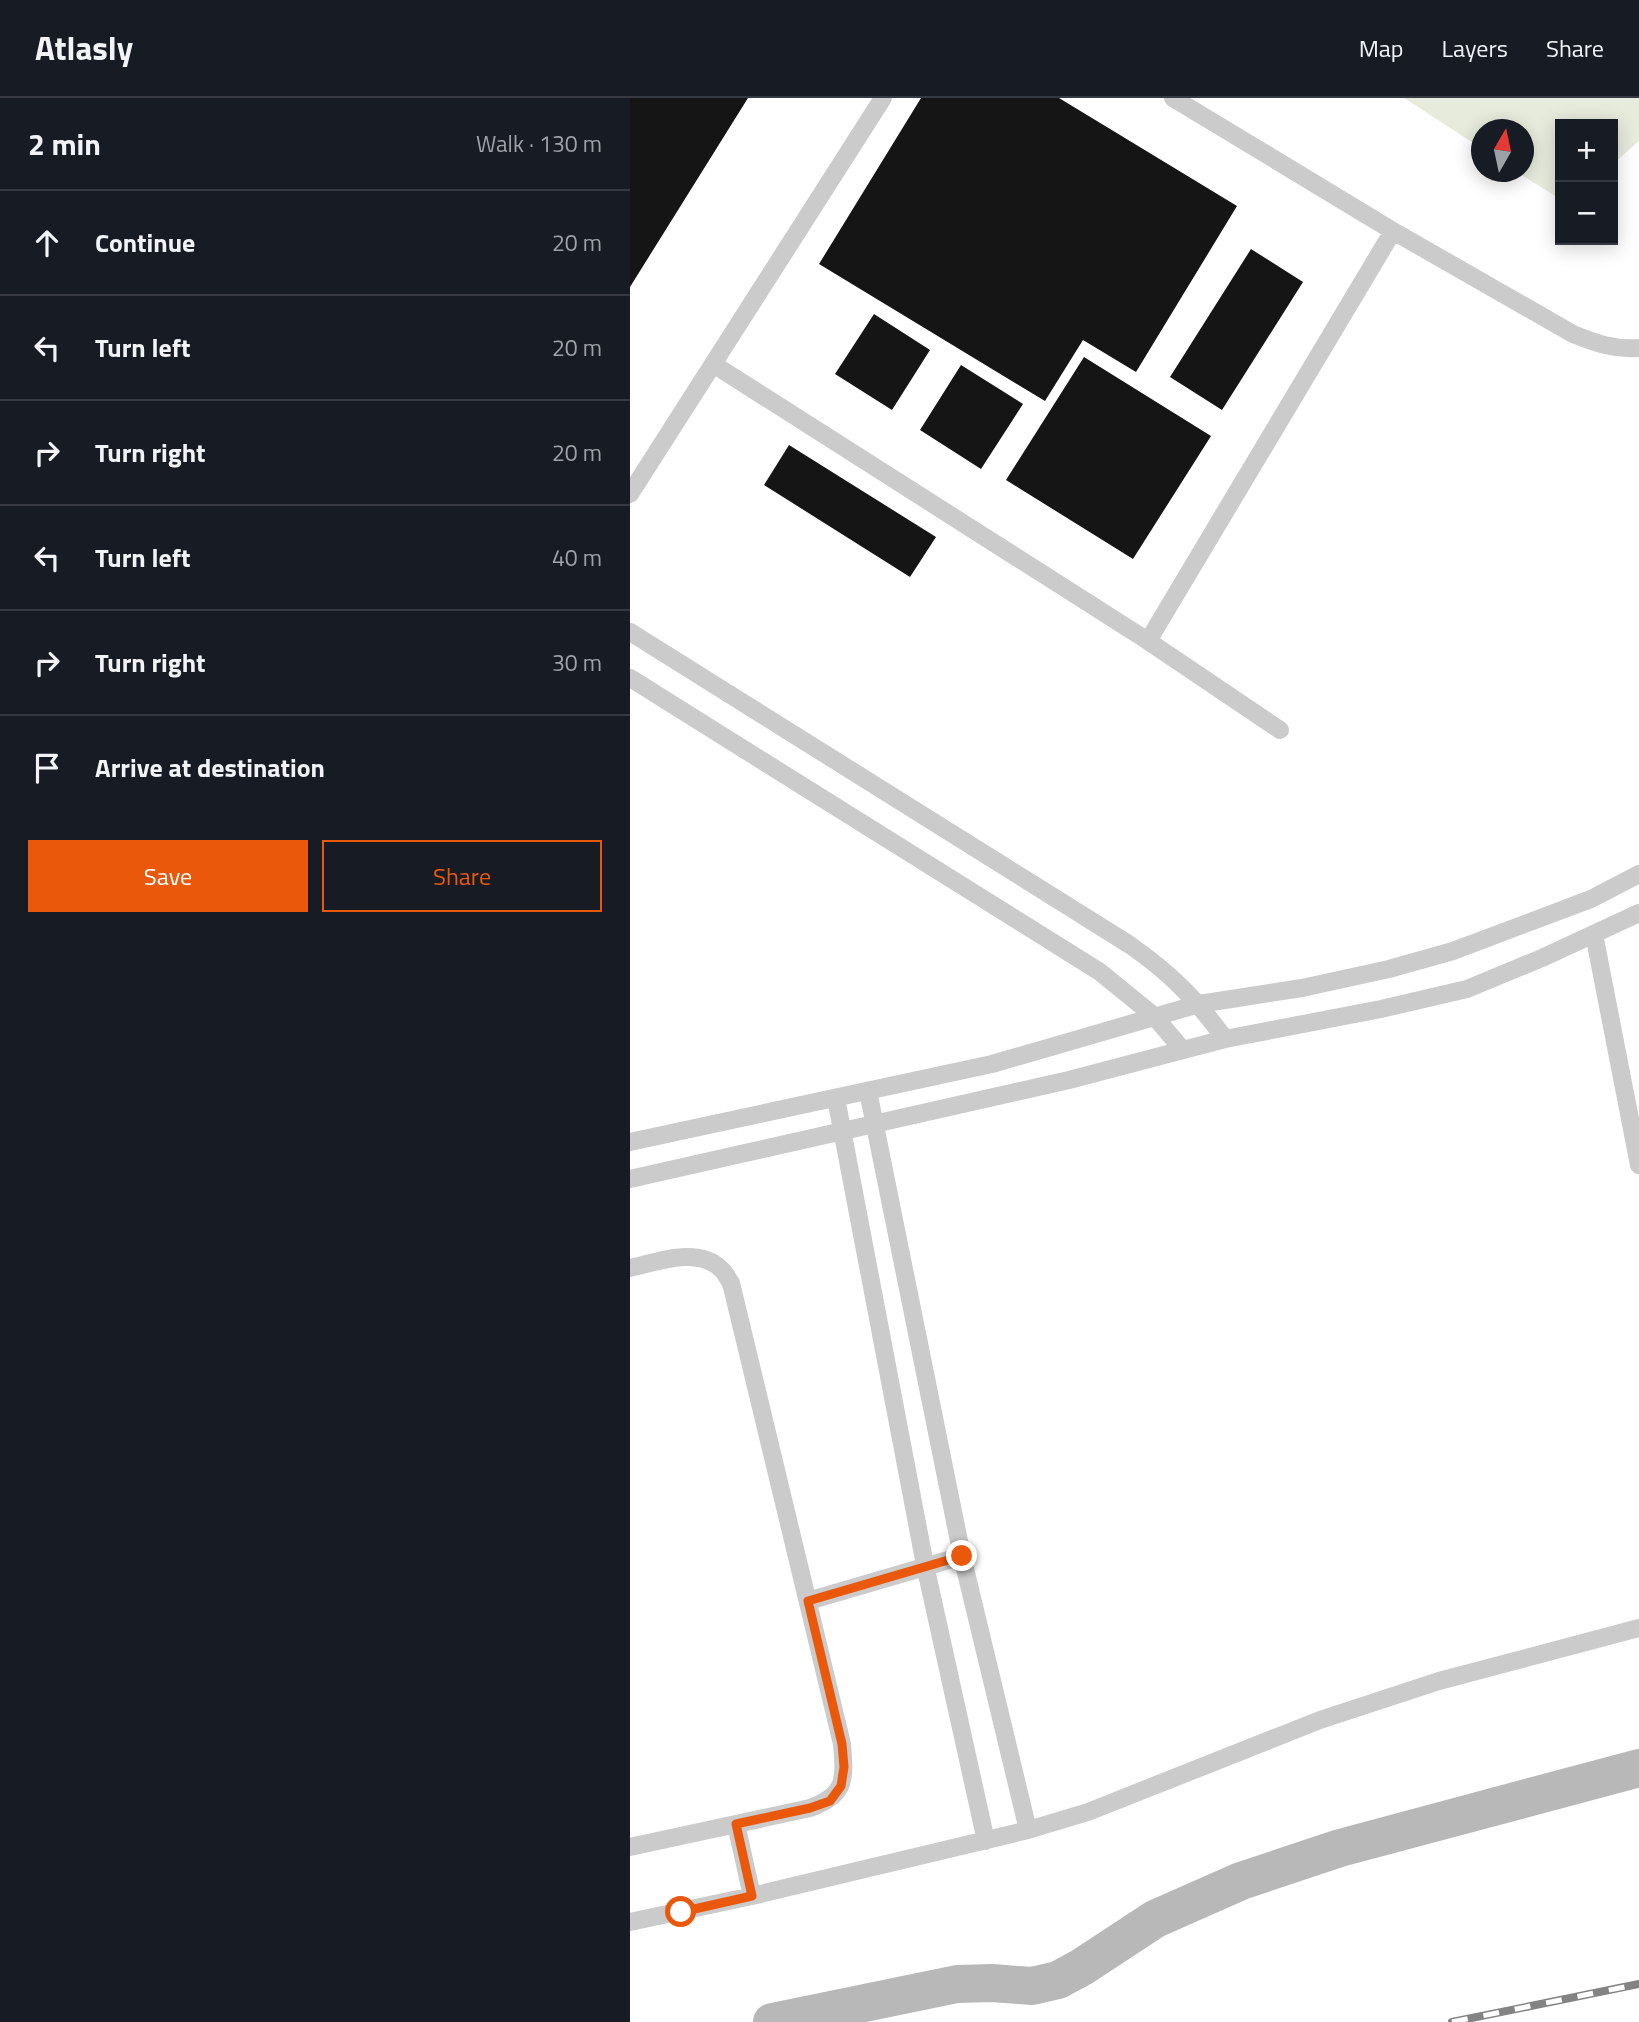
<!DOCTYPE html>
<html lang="en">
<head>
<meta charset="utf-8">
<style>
	body { margin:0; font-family:"Titillium Web",sans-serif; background:#242831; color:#f1f3f6 }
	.controls { position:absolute; right:21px; top:21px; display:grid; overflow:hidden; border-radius:0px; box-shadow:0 4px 18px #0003 }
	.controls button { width:63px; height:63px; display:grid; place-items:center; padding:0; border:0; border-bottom:2px solid #363941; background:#171b24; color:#f1f3f6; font:35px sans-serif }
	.compass { position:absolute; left:841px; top:21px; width:63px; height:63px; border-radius:50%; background:#171b24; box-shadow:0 4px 18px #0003; rotate:9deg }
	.stop { position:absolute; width:21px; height:21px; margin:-16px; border:5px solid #ea580c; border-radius:50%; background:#fff }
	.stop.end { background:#ea580c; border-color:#fff; box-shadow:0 2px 7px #0008 }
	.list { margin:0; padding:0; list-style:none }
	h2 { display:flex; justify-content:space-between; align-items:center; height:91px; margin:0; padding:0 28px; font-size:30px }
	h2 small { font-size:23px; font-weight:400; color:#9ea1a6 }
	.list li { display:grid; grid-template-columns:46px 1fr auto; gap:21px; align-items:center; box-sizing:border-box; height:105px; padding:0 28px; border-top:2px solid #363941 }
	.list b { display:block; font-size:26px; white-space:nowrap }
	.list em { font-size:23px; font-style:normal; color:#9ea1a6 }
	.actions { display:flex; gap:14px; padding:21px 28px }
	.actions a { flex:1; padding:16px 0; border:2px solid #ea580c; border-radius:0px; text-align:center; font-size:24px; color:#ea580c }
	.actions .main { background:#ea580c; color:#fff }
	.icon { flex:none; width:38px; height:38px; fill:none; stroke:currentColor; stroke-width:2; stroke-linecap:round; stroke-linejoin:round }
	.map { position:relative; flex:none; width:1009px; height:1924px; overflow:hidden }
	header { display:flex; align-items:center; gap:42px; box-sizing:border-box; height:98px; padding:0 35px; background:#171b24; border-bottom:2px solid #363941 }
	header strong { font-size:33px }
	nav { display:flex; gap:38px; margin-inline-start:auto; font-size:24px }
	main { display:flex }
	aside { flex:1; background:#171b24 }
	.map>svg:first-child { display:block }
</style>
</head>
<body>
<header>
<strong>Atlasly</strong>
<nav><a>Map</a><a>Layers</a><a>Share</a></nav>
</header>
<main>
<aside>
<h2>2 min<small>Walk · 130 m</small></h2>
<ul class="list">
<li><svg class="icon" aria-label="ahead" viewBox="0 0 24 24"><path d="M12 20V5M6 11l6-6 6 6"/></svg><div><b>Continue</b></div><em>20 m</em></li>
<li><svg class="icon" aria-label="left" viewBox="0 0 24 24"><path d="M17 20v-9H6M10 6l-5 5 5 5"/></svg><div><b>Turn left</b></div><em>20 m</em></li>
<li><svg class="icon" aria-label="right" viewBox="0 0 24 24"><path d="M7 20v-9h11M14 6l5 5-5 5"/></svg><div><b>Turn right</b></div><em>20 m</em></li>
<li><svg class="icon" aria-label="left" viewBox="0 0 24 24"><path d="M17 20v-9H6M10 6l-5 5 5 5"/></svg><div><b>Turn left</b></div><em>40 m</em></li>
<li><svg class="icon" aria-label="right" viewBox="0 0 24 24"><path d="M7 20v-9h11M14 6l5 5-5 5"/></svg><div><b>Turn right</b></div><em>30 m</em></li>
<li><svg class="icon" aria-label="arrive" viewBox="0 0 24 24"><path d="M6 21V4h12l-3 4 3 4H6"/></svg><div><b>Arrive at destination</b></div></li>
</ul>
<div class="actions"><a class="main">Save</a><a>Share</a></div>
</aside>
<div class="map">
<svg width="1009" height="1924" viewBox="0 0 1009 1924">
	<rect width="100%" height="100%" fill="#fff"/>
	<path fill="#e7ebdc" d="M 774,0 L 1009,0 L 1009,43 L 983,66 L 983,26 L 930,26 L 930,101 L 887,74 L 894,74 L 894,32 L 852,32 L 851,50 Z"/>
	<path fill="#151515" d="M 0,0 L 118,0 L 0,189 Z
		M 291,0 L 429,0 L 607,108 L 506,274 L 453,242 L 415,303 L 189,166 Z
		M 621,151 L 673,184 L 592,312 L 540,279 Z
		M 244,216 L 300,252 L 262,312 L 205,276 Z
		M 454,259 L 581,338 L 503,461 L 376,382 Z
		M 331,267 L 393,306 L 351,371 L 290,332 Z
		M 159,347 L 306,439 L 280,479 L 134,387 Z"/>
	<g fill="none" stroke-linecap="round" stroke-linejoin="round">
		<path stroke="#cbcbcb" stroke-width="18" d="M 543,0 L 763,133 L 943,236 C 965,245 985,252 1009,250
			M 83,266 L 518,543 L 650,632
			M 0,396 L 253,0
			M 0,534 L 500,847 C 540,875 566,901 595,941
			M 518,543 L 763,133
			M 0,580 L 470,874 L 524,918 L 552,951
			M 964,836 L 1009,1067
			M 238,993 L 332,1458 L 398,1732
			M 206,1000 L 295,1467 L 356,1743
			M 0,1044 L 362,966 L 569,906 L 672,890 L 759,871 L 823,853 L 961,801 L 1009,776
			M 0,1081 L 439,982 L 595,941 L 751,911 L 837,891 L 912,860 L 1009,815
			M 0,1170 C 27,1164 68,1148 91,1171 C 95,1174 98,1181 101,1185 L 212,1646 C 215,1682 216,1697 180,1710 L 0,1749
			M 178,1503 L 332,1458
			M 106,1726 L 122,1798
			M 0,1824 L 122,1798 L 398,1732 L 458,1714 L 690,1622 L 809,1583 L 1009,1530"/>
		<path stroke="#b8b8b8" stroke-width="38" d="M 142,1924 L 327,1886 L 362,1885 L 402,1888 L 428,1882 L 452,1869 L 525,1821 L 611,1783 L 710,1750 L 1009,1670"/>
		<defs>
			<path id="rail" d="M 822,1924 L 1009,1886"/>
		</defs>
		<use href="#rail" stroke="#838383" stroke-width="8"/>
		<use href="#rail" stroke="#fff" stroke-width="5" stroke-dasharray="16" stroke-linecap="butt"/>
	</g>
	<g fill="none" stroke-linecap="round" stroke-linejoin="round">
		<path stroke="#ea580c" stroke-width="9" d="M 51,1814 L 122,1798 L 106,1726 L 180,1710 L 200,1703 L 211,1688 L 214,1669 L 212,1646 L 178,1503 L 332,1458"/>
	</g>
</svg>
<div class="controls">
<button>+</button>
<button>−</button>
</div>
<svg class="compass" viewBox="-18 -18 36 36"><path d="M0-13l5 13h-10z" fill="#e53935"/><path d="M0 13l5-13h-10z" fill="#9ea1a6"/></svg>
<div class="stop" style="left:51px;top:1814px"></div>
<div class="stop end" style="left:332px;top:1458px"></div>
</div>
</main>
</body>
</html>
